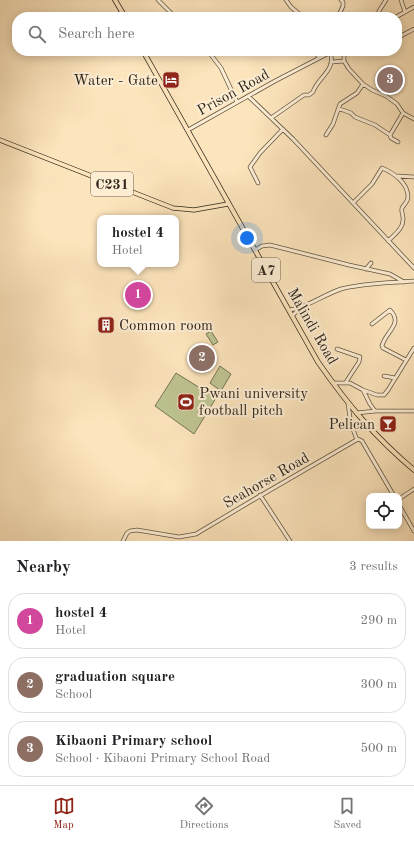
<!DOCTYPE html>
<html lang="en">
<head>
<meta charset="utf-8">
<style>
	body { margin:0; font-family:"Old Standard TT",serif; background:#f2f2f2; color:#202124 }
	.controls { position:absolute; right:12px; bottom:12px; display:grid; overflow:hidden; border-radius:8px; box-shadow:0 2px 10px #0003 }
	.controls button { width:36px; height:36px; display:grid; place-items:center; padding:0; border:0; border-bottom:1px solid #e0e0e0; background:#fff; color:#202124; font:20px sans-serif }
	.you { position:absolute; left:247px; top:238px; width:14px; height:14px; margin:-10px; border:3px solid #fff; border-radius:50%; background:#1a73e8; box-shadow:0 0 0 6px #1a73e833 }
	.badge { display:grid; place-items:center; width:26px; height:26px; border-radius:50%; background:#8f2418; color:#fff; font-size:13px; font-weight:700 }
	.pin { position:absolute; translate:-50% -50%; border:2px solid #fff; box-shadow:0 1px 4px #0006 }
	.popup { position:absolute; left:97px; top:215px; width:82px; height:52px; box-sizing:border-box; display:grid; place-content:center; border-radius:8px; background:#fff; filter:drop-shadow(0 1px 3px #0005); font-size:13px; white-space:nowrap; color:#757577 }
	.popup b { font-size:15px; color:#202124 }
	.popup::after { content:''; position:absolute; left:50%; top:100%; margin-left:-8px; border:8px solid transparent; border-top-color:#fff }
	.list { margin:0; padding:0; list-style:none }
	h2 { display:flex; justify-content:space-between; align-items:center; height:52px; margin:0; padding:0 16px; font-size:17px }
	h2 small { font-size:13px; font-weight:400; color:#757577 }
	.list li { display:grid; grid-template-columns:26px 1fr auto; gap:12px; align-items:center; box-sizing:border-box; height:56px; margin:0 8px 8px; padding:0 8px; border:1px solid #e0e0e0; border-radius:16px }
	.list b { display:block; font-size:15px; white-space:nowrap }
	.list p { margin:0; font-size:13px; white-space:nowrap; color:#757577 }
	.list em { font-size:13px; font-style:normal; color:#757577 }
	.icon { flex:none; width:22px; height:22px; fill:none; stroke:currentColor; stroke-width:2; stroke-linecap:round; stroke-linejoin:round }
	.map { position:relative; flex:none; width:414px; height:541px; overflow:hidden }
	.search { position:absolute; background:#fff; box-shadow:0 2px 10px #0003; left:12px; right:12px; top:12px; height:44px; display:flex; align-items:center; gap:10px; box-sizing:border-box; padding:0 14px; border-radius:16px; color:#757577; font-size:15px }
	.sheet { height:244px; background:#fff }
	nav { display:flex; justify-content:space-around; align-items:center; box-sizing:border-box; height:56px; border-top:1px solid #e0e0e0; background:#fff; font-size:11px; color:#757577 }
	nav a { display:grid; justify-items:center; gap:2px }
	nav .on { color:#8f2418 }
	.map>svg:first-child { display:block }
</style>
</head>
<body>
<div class="map">
<svg width="414" height="541" viewBox="0 0 414 541">
	<rect width="100%" height="100%" fill="#fce4bc"/>
	<filter id="stains"><feTurbulence type="fractalNoise" baseFrequency=".005" numOctaves="4"/><feColorMatrix values="0 0 0 0 .2 0 0 0 0 .09 0 0 0 0 .02 0 0 0 .5 -.17"/></filter>
	<radialGradient id="worn" r=".72"><stop offset=".6" stop-color="#630" stop-opacity="0"/><stop offset="1" stop-color="#630" stop-opacity=".3"/></radialGradient>
	<path fill="#bec491" stroke="#767556" d="M 211,331 L 218,342 L 213,345 L 206,334 Z
		M 220,366 L 231,374 L 221,391 L 210,383 Z
		M 176,373 L 216,398 L 194,434 L 155,406 Z"/>
	<g fill="none" stroke-linecap="round" stroke-linejoin="round">
		<defs>
			<path id="minor" d="M 158,0 L 175,17
				M 286,0 L 291,7 L 303,17
				M 401,0 L 405,12
				M 338,17 L 343,6 L 343,2 L 341,0
				M 377,17 L 379,11 L 386,0
				M 396,17 L 414,7
				M 397,38 L 414,29
				M 208,51 L 221,68 L 237,102
				M 315,51 L 319,58
				M 344,61 L 349,69 L 363,84 L 372,90 L 386,96 L 397,104 L 403,113 L 414,119
				M 344,61 L 344,51
				M 332,62 L 344,61
				M 248,96 L 293,139 L 414,268
				M 338,109 L 343,110 L 351,113 L 355,117 L 375,125 L 390,135
				M 271,118 L 304,95 L 309,95 L 313,92 C 317,78 337,70 330,52
				M 188,130 L 275,81 L 333,51
				M 326,135 L 333,124 L 340,104 L 357,93 L 363,84
				M 398,142 L 391,138 L 390,135 L 403,113
				M 398,176 L 414,177
				M 258,183 L 250,167 L 260,153 L 283,129
				M 353,203 L 372,184 L 382,168 C 394,173 408,183 408,197 C 408,202 404,204 402,208 C 401,212 403,214 403,218 C 404,228 395,234 388,241
				M 255,250 L 262,246 L 270,245 L 349,265 L 390,274 L 404,282
				M 366,269 L 371,263
				M 290,310 C 308,307 323,295 341,289 C 364,283 390,283 414,281
				M 293,315 L 300,308
				M 372,324 L 390,310 C 404,324 385,332 382,346 L 383,348 L 406,360
				M 337,349 L 360,357 L 359,362 L 346,382
				M 384,376 L 395,378
				M 333,383 L 350,383 L 363,390 L 377,395 L 384,395 L 388,390 L 414,348
				M 363,390 L 370,404 L 375,411
				M 348,404 L 351,424 L 357,440
				M 356,413 L 376,411 L 414,411
				M 260,495 L 290,541
				M 399,499 L 414,489
				M 399,505 L 414,531
				M 123,541 L 127,533 L 130,531 L 137,530 L 179,537 L 196,534 L 253,500 L 358,439 L 362,441 L 394,496"/>
			<path id="major" d="M 0,140 L 173,208 L 194,210 L 228,204"/>
			<path id="highway" d="M 115,0 L 125,17
				M 143,51 L 318,362 C 348,405 374,436 414,470"/>
		</defs>
		<use href="#minor" stroke="#625643" stroke-width="4.5"/>
		<use href="#major" stroke="#2e261b" stroke-width="5"/>
		<use href="#highway" stroke="#2e261b" stroke-width="5.5"/>
		<use href="#minor" stroke="#fdedd3" stroke-width="3"/>
		<use href="#major" stroke="#fce4bc" stroke-width="3.5"/>
		<use href="#highway" stroke="#fce4bc" stroke-width="4"/>
	</g>
	<defs>
		<symbol id="hotel-square" viewBox="-11 -11 22 22"><rect x="-9" y="-9" width="18" height="18" rx="4" fill="#8f2418" stroke="#fdedd3"/><path d="M-6-4.5h1.5V1H6V5H4.5V3h-9V5H-6ZM-4 0a1.8 1.8 0 1 1 3.6 0ZM.5 0V-2.5h3Q6-2.5 6 0Z" fill="#fff"/></symbol>
		<symbol id="building-square" viewBox="-11 -11 22 22"><rect x="-9" y="-9" width="18" height="18" rx="4" fill="#8f2418" stroke="#fdedd3"/><path d="M-4-6H4V6H1V3H-1V6H-4ZM-2.5-4.3h1.7v1.8h-1.7ZM.8-4.3h1.7v1.8H.8ZM-2.5-1h1.7V.8h-1.7ZM.8-1h1.7V.8H.8Z" fill="#fff"/></symbol>
		<symbol id="stadium-square" viewBox="-11 -11 22 22"><rect x="-9" y="-9" width="18" height="18" rx="4" fill="#8f2418" stroke="#fdedd3"/><path d="M0-5a6.5 5 0 1 0 0 10a6.5 5 0 1 0 0-10ZM-3.5-1.8h7v3.6h-7Z" fill="#fff"/></symbol>
		<symbol id="bar-square" viewBox="-11 -11 22 22"><rect x="-9" y="-9" width="18" height="18" rx="4" fill="#8f2418" stroke="#fdedd3"/><path d="M-6-5H6L.8 .8V4.5H3.5V6h-7V4.5H-.8V.8Z" fill="#fff"/></symbol>
	</defs>
	<g fill-rule="evenodd">
		<use href="#hotel-square" x="161" y="70" width="20" height="20"/>
		<use href="#building-square" x="96" y="315" width="20" height="20"/>
		<use href="#stadium-square" x="176" y="392" width="20" height="20"/>
		<use href="#bar-square" x="378" y="414" width="20" height="20"/>
	</g>
	<g text-anchor="middle" stroke-width="4" stroke-linejoin="round" paint-order="stroke">
		<g fill="#fdedd3" stroke="#6c6252" stroke-width="1">
			<rect x="91" y="172" width="42" height="24" rx="3"/>
			<rect x="252" y="258" width="28" height="24" rx="3"/>
		</g>
		<g font-size="14" font-weight="bold" fill="#2e261b">
			<text x="112" y="189">C231</text>
			<text x="266" y="275">A7</text>
		</g>
		<g font-size="15" fill="#2e261b" stroke="#fdedd3" text-anchor="end">
			<text x="158" y="85">Water - Gate</text>
			<text x="119" y="330" text-anchor="start">Common room</text>
			<text x="199" y="398" text-anchor="start">Pwani university<tspan x="199" dy="17">football pitch</tspan></text>
			<text x="375" y="429">Pelican</text>
		</g>
		<g font-size="15" fill="#2e261b" stroke="#fdedd3">
			<text transform="translate(233 92) rotate(-29)" y="5">Prison Road</text>
			<text transform="translate(313 326) rotate(60)" y="5">Malindi Road</text>
			<text transform="translate(266 480) rotate(-30)" y="5">Seahorse Road</text>
		</g>
	</g>
	<rect width="100%" height="100%" filter="url(#stains)"/>
	<rect width="100%" height="100%" fill="url(#worn)"/>
</svg>
<div class="controls">
<button><svg class="icon" aria-label="locate" viewBox="0 0 24 24"><circle cx="12" cy="12" r="6"/><path d="M12 2v4M12 18v4M2 12h4M18 12h4"/></svg></button>
</div>
<div class="you"></div>
<div class="pin badge" style="left:138px;top:295px;background:#d1479c">1</div>
<div class="popup"><b>hostel 4</b>Hotel</div>
<div class="pin badge" style="left:202px;top:358px;background:#8d6e63">2</div>
<div class="pin badge" style="left:390px;top:80px;background:#8d6e63">3</div>
<div class="search"><svg class="icon" aria-label="search" viewBox="0 0 24 24"><circle cx="10" cy="10" r="6"/><path d="M15 15l6 6"/></svg>Search here</div>
</div>
<section class="sheet">
<h2>Nearby<small>3 results</small></h2>
<ul class="list">
<li><span class="badge" style="background:#d1479c">1</span><div><b>hostel 4</b><p>Hotel</p></div><em>290 m</em></li>
<li><span class="badge" style="background:#8d6e63">2</span><div><b>graduation square</b><p>School</p></div><em>300 m</em></li>
<li><span class="badge" style="background:#8d6e63">3</span><div><b>Kibaoni Primary school</b><p>School · Kibaoni Primary School Road</p></div><em>500 m</em></li>
</ul>
</section>
<nav>
<a class="on"><svg class="icon" aria-label="map" viewBox="0 0 24 24"><path d="M3 6l6-2 6 2 6-2v14l-6 2-6-2-6 2zM9 4v14M15 6v14"/></svg>Map</a>
<a><svg class="icon" aria-label="directions" viewBox="0 0 24 24"><path d="M12 3l9 9-9 9-9-9zM9 14v-3h6M13 9l2 2-2 2"/></svg>Directions</a>
<a><svg class="icon" aria-label="saved" viewBox="0 0 24 24"><path d="M7 4h10v16l-5-4-5 4z"/></svg>Saved</a>
</nav>
</body>
</html>
